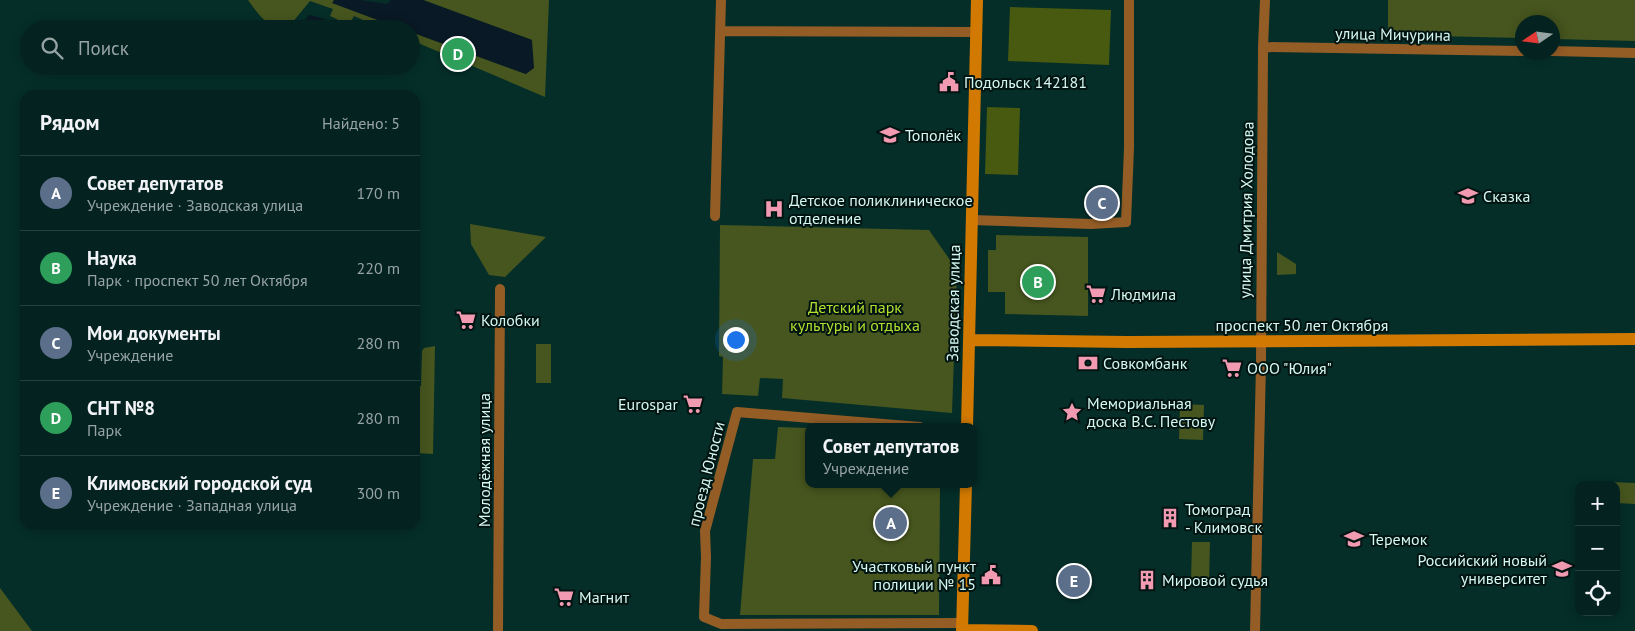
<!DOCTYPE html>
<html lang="ru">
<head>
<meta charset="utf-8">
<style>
	body { margin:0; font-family:"PT Sans",sans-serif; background:#122f2c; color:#f1f3f6 }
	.controls { position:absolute; right:15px; bottom:15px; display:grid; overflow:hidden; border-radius:10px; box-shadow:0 2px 12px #0003 }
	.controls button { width:45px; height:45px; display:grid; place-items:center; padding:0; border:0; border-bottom:1px solid #253f3d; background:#04221f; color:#f1f3f6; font:25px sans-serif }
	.compass { position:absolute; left:1515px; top:15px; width:45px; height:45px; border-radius:50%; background:#04221f; box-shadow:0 2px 12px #0003; rotate:257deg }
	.you { position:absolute; left:735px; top:339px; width:18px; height:18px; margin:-12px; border:4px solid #fff; border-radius:50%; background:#1a73e8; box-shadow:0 0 0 8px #1a73e833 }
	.badge { display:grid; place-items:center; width:32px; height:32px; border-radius:50%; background:#bca0f2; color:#fff; font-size:16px; font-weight:700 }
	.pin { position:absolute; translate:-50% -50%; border:2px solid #fff; box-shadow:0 1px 5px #0006 }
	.popup { position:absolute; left:805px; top:423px; width:172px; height:65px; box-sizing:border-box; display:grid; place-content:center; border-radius:10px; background:#04221f; filter:drop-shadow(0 1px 4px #0005); font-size:16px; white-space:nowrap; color:#97a4a4 }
	.popup b { font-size:19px; color:#f1f3f6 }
	.popup::after { content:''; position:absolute; left:50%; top:100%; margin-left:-10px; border:10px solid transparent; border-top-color:#04221f }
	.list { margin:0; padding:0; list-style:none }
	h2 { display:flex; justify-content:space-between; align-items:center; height:65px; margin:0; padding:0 20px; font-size:21px }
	h2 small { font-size:16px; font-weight:400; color:#97a4a4 }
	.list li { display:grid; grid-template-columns:32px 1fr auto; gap:15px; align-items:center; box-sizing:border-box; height:75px; padding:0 20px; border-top:1px solid #253f3d }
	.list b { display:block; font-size:19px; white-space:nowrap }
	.list p { margin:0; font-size:16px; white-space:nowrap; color:#97a4a4 }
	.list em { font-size:16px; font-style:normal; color:#97a4a4 }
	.icon { flex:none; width:28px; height:28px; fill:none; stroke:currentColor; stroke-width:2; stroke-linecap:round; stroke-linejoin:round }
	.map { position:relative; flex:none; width:1635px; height:631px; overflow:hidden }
	.search { position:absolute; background:#04221f; box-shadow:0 2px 12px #0003; left:20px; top:20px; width:400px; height:55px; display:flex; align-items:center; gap:12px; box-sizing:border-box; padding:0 18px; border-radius:28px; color:#97a4a4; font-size:19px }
	.panel { position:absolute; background:#04221f; box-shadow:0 2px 12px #0003; left:20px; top:90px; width:400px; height:440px; border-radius:15px }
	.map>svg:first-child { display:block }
</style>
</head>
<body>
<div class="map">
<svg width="1635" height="631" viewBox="0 0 1635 631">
	<rect width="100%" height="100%" fill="#052e29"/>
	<path fill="#47561e" d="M 248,0 L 334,0 L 333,3 L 402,29 L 384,29 L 354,16 L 349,25 L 330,16 L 333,9 L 310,1 L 287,29 C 268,29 258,14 248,0 Z
		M 423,0 L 549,0 L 545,97 L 411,40 L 411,32 L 526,74 L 532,40 Z
		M 1388,0 L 1635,0 L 1635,41 L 1553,39 L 1552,22 L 1522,22 L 1522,38 L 1388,35 Z
		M 470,224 L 546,237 L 505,277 L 489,275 L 471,244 Z
		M 720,225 L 929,230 L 957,270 L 952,413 L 782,398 L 783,379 L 760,378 L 758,396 L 722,394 L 723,357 L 719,356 Z
		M 996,235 L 1088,237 L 1088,316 L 1005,314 L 1005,292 L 988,292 L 988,250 L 996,250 Z
		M 1277,252 L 1296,264 L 1296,274 L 1277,275 Z
		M 536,344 L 551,344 L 551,383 L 536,383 Z
		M 435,346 L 433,454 L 415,453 L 415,387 L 421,386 L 422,351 L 424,348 Z
		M 1180,404 L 1204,405 L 1203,440 L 1179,439 Z
		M 778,427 L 808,428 L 808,484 L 940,484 L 939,615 L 740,615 L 753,459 L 775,459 Z
		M 1611,482 L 1635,483 L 1635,504 L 1616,503 L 1616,485 L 1611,485 Z
		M 1192,542 L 1210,542 L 1209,581 L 1191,581 Z
		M 0,588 L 32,631 L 0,631 Z"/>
	<path fill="#485910" d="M 1010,7 L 1111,10 L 1109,65 L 1008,61 Z
		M 987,107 L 1020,108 L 1018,175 L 985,174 Z"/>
	<path fill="#091925" d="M 334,0 L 360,0 L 387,4 L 391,0 L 423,0 L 532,40 L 534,68 L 526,74 L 411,32 L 411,29 L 402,29 L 332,3 Z
		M 309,15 L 325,19 L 340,26 L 335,29 L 299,29 Z"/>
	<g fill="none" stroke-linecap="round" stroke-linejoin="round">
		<path stroke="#945d26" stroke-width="10" d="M 721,31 L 976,32
			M 1263,47 L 1522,51
			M 1552,51 L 1635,53
			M 715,216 L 721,0
			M 972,220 L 1091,224 L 1126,222 L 1129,148 L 1129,0
			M 920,427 L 737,412 L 705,531 L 706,557 L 704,617 L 721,624 L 962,623
			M 498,631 L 500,289
			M 1255,631 L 1261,364 L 1263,47 L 1265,0"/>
		<path stroke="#d17901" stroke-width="12" d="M 969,340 L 1127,342 L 1635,339
			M 967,427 L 977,0
			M 962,630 L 1032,631
			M 962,631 L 966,484"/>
	</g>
	<defs>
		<symbol id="civic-bare" viewBox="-9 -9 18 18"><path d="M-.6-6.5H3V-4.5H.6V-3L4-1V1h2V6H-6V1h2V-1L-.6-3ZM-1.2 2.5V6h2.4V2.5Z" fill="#f19ab1" stroke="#011411" stroke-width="2.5" paint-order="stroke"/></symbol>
		<symbol id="school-bare" viewBox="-9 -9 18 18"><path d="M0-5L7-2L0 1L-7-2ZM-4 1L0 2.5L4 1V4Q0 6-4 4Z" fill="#f19ab1" stroke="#011411" stroke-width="2.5" paint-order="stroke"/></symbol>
		<symbol id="hospital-bare" viewBox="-9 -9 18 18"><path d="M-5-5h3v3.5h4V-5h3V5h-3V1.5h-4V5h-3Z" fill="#f19ab1" stroke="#011411" stroke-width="2.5" paint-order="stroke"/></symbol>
		<symbol id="supermarket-bare" viewBox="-9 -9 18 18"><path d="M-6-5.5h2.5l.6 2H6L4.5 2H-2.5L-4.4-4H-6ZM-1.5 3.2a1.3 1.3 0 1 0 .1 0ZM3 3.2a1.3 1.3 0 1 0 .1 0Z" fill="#f19ab1" stroke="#011411" stroke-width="2.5" paint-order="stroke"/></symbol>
		<symbol id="bank-bare" viewBox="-9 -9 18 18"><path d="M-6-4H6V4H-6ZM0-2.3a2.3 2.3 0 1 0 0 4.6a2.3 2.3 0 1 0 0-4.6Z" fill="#f19ab1" stroke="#011411" stroke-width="2.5" paint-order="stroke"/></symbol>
		<symbol id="sight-bare" viewBox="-9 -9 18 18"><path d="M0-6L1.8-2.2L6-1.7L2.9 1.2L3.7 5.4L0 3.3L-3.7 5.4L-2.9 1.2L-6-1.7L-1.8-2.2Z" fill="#f19ab1" stroke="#011411" stroke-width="2.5" paint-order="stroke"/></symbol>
		<symbol id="building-bare" viewBox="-9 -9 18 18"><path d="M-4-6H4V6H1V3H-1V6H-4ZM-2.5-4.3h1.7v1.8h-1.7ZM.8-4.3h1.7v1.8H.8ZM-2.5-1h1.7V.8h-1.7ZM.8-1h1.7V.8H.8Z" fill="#f19ab1" stroke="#011411" stroke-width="2.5" paint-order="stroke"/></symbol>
		<symbol id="university-bare" viewBox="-9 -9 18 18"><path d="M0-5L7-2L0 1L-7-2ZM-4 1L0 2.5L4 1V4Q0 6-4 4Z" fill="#f19ab1" stroke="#011411" stroke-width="2.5" paint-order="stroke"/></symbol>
	</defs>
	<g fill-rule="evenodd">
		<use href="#civic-bare" x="935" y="68" width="28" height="28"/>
		<use href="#school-bare" x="876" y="121" width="28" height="28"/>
		<use href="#school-bare" x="1454" y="182" width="28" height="28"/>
		<use href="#hospital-bare" x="760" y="195" width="28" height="28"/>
		<use href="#supermarket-bare" x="1082" y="280" width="28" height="28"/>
		<use href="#supermarket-bare" x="452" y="306" width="28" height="28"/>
		<use href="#bank-bare" x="1074" y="349" width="28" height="28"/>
		<use href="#supermarket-bare" x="1218" y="354" width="28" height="28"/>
		<use href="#supermarket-bare" x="679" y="390" width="28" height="28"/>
		<use href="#sight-bare" x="1058" y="398" width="28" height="28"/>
		<use href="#building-bare" x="1156" y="504" width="28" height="28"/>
		<use href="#school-bare" x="1340" y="525" width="28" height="28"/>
		<use href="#university-bare" x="1548" y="555" width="28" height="28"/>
		<use href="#civic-bare" x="977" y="561" width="28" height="28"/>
		<use href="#building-bare" x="1133" y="566" width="28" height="28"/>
		<use href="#supermarket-bare" x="550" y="583" width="28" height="28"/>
	</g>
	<g text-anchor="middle" stroke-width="4" stroke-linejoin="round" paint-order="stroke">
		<g font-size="16" fill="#d5f8f1" stroke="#011411">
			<text transform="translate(1393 34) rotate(1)" y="6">улица Мичурина</text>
			<text transform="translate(1246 210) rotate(-89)" y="6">улица Дмитрия Холодова</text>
			<text transform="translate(953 303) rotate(-89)" y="6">Заводская улица</text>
			<text x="1302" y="331">проспект 50 лет Октября</text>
			<text transform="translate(484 460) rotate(-90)" y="6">Молодёжная улица</text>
			<text transform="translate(706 474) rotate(-76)" y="6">проезд Юности</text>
		</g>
		<g font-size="16" fill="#d5f8f1" stroke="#011411" text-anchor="start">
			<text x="964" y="88">Подольск 142181</text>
			<text x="905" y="141">Тополёк</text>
			<text x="1483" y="202">Сказка</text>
			<text x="789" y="206">Детское поликлиническое<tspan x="789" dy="18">отделение</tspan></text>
			<text x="1111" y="300">Людмила</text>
			<text x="481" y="326">Колобки</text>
			<text x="1103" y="369">Совкомбанк</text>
			<text x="1247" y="374">ООО "Юлия"</text>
			<text x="1087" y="409">Мемориальная<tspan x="1087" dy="18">доска В.С. Пестову</tspan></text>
			<text x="678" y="410" text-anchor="end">Eurospar</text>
			<text x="1185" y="515">Томоград<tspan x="1185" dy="18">- Климовск</tspan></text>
			<text x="1369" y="545">Теремок</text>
			<text x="1547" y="566" text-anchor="end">Российский новый<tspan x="1547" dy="18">университет</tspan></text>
			<text x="976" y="572" text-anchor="end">Участковый пункт<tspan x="976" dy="18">полиции № 15</tspan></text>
			<text x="1162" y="586">Мировой судья</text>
			<text x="579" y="603">Магнит</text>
		</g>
		<g font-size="16" fill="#b6de2f" stroke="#011411">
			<text x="855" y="313">Детский парк<tspan x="855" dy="18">культуры и отдыха</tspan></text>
		</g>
	</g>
</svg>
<div class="controls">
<button>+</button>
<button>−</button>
<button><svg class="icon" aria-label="locate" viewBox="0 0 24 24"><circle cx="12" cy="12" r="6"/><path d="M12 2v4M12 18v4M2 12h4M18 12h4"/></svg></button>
</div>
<svg class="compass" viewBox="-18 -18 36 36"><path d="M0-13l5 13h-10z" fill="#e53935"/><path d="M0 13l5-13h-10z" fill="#97a4a4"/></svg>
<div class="you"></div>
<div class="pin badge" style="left:891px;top:523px;background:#5c6f8a">A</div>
<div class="popup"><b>Совет депутатов</b>Учреждение</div>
<div class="pin badge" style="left:1038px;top:282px;background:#2e9e5b">B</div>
<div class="pin badge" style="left:1102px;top:203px;background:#5c6f8a">C</div>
<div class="pin badge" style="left:458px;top:54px;background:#2e9e5b">D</div>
<div class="pin badge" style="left:1074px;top:581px;background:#5c6f8a">E</div>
<div class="search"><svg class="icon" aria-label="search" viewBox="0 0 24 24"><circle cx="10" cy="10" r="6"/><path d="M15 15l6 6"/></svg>Поиск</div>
<section class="panel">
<h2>Рядом<small>Найдено: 5</small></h2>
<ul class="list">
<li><span class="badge" style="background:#5c6f8a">A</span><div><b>Совет депутатов</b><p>Учреждение · Заводская улица</p></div><em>170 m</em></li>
<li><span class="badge" style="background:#2e9e5b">B</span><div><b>Наука</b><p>Парк · проспект 50 лет Октября</p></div><em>220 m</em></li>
<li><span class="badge" style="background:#5c6f8a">C</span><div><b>Мои документы</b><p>Учреждение</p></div><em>280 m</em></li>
<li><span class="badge" style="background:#2e9e5b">D</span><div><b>СНТ №8</b><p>Парк</p></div><em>280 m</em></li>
<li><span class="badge" style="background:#5c6f8a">E</span><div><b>Климовский городской суд</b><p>Учреждение · Западная улица</p></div><em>300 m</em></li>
</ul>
</section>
</div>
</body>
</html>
